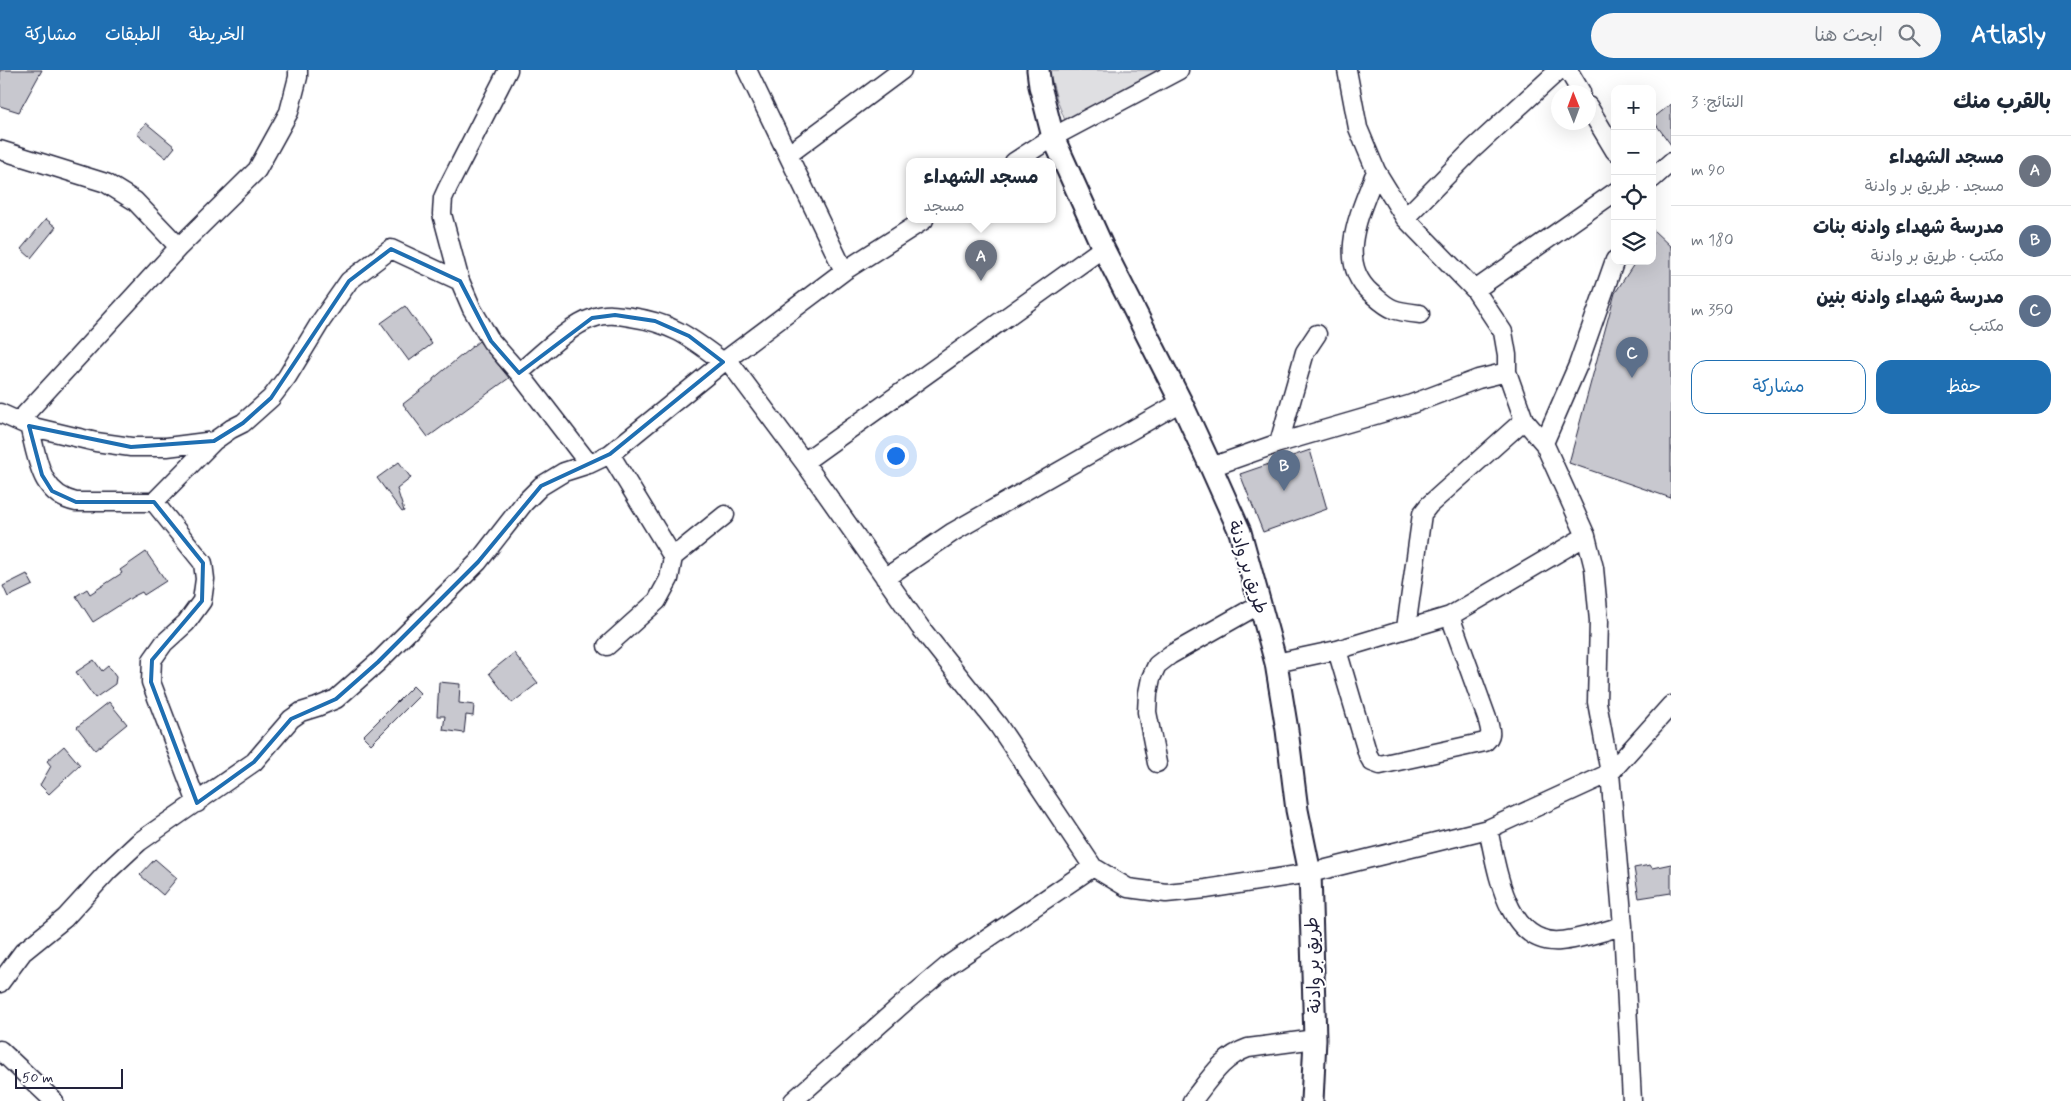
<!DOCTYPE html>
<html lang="ar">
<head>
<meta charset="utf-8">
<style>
	body { margin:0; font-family:Mynerve,"Playpen Sans Arabic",sans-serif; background:#f6f6f7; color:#1f2937; direction:rtl }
	.controls { position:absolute; right:15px; top:15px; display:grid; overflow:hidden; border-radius:10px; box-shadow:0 5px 20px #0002 }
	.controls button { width:45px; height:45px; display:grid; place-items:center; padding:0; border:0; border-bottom:1px solid #e0e1e3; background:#fff; color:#1f2937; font:25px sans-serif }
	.compass { position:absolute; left:1551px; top:15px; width:45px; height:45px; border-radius:50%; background:#fff; box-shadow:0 5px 20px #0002; rotate:359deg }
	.scale { position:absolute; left:15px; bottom:12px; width:108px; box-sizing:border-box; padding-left:5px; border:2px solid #22223b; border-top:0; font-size:14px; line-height:18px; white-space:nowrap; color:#22223b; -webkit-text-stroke:4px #fff; paint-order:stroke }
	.you { position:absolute; left:895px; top:385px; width:18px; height:18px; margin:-12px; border:4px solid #fff; border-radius:50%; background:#1a73e8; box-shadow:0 0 0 8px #1a73e833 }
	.badge { display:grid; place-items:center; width:32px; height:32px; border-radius:50%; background:#1f6fb2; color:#fff; font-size:16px; font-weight:700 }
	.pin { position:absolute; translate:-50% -41px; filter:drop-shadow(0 1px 2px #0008) }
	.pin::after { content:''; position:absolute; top:26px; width:18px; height:15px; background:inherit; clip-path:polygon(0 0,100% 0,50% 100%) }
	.popup { position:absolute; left:906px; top:88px; width:150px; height:65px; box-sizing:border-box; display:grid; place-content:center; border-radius:10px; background:#fff; filter:drop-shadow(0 1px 4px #0005); font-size:16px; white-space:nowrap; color:#747a83 }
	.popup b { font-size:19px; color:#1f2937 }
	.popup::after { content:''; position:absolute; left:50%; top:100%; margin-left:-10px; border:10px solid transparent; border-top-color:#fff }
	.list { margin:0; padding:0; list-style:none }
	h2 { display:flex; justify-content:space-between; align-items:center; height:65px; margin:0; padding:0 20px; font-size:21px }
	h2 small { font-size:16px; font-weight:400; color:#747a83 }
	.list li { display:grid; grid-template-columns:32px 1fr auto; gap:15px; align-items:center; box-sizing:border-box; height:70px; padding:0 20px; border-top:1px solid #e0e1e3 }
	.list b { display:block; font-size:19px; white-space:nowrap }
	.list p { margin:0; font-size:16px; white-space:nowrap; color:#747a83 }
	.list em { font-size:16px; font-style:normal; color:#747a83 }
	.actions { display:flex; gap:10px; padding:15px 20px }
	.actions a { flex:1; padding:11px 0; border:1px solid #1f6fb2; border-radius:15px; text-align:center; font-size:18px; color:#1f6fb2 }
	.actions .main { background:#1f6fb2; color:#fff }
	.icon { flex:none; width:28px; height:28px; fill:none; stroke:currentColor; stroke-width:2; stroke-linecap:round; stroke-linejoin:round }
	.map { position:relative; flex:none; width:1671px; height:1031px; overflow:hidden; direction:ltr }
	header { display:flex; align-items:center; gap:30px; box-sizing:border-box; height:70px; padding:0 25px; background:#1f6fb2; color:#fff }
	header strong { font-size:24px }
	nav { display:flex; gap:28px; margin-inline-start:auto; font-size:18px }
	.search { width:350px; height:45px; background:#f6f6f7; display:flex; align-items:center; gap:12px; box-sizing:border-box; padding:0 18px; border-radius:28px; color:#747a83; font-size:19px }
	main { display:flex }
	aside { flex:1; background:#fff }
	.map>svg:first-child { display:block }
</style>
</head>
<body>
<header>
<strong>Atlasly</strong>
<div class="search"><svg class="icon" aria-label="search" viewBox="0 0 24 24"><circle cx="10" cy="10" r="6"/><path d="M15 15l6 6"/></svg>ابحث هنا</div>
<nav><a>الخريطة</a><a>الطبقات</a><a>مشاركة</a></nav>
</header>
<main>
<aside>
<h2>بالقرب منك<small>النتائج: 3</small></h2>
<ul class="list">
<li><span class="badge" style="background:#6b7280">A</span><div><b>مسجد الشهداء</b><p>مسجد · طريق بر وادنة</p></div><em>90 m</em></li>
<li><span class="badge" style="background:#5c6f8a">B</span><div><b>مدرسة شهداء وادنه بنات</b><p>مكتب · طريق بر وادنة</p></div><em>180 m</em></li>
<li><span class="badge" style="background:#5c6f8a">C</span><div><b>مدرسة شهداء وادنه بنين</b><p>مكتب</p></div><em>350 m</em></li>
</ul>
<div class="actions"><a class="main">حفظ</a><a>مشاركة</a></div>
</aside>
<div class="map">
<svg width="1671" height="1031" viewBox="0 0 1671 1031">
	<rect width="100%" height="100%" fill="#fff"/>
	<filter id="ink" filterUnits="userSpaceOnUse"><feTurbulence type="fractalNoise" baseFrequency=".02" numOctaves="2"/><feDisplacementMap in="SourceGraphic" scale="10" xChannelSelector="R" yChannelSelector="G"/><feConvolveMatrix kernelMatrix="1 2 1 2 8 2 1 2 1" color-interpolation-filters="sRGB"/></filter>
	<g filter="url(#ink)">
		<path fill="#dfdfe2" stroke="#80808e" d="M 1049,0 L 1167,0 L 1066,53 L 1057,30 Z"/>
		<path fill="#c8c8cf" stroke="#22223b" d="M 0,0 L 42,0 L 19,42 L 0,36 Z
			M 1671,34 L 1671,75 L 1652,49 Z
			M 146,53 L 175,77 L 166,88 L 137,64 Z
			M 46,149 L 56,157 L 31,188 L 21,179 Z
			M 1652,159 L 1671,177 L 1671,428 L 1569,393 L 1615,223 L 1636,191 L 1652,191 Z
			M 405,236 L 432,274 L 409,291 L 381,253 Z
			M 479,271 L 509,308 L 428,367 L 403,334 L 433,311 L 433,309 Z
			M 1310,380 L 1327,439 L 1263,462 L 1240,404 Z
			M 399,392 L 411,408 L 397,419 L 404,441 L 402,442 L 377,408 Z
			M 146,482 L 166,511 L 144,525 L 142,522 L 134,526 L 93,552 L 76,526 L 87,519 L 90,524 L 122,503 L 120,500 Z
			M 27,504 L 33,515 L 8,527 L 3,516 Z
			M 514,583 L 538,613 L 512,633 L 489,603 Z
			M 94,590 L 102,601 L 108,596 L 116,607 L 115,614 L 95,628 L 76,602 Z
			M 439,612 L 460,614 L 459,633 L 474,635 L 473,646 L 466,645 L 464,663 L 443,660 L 445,646 L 437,646 Z
			M 413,616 L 421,624 L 371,674 L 363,666 Z
			M 109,632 L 127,654 L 95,680 L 77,657 Z
			M 64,676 L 80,695 L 49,724 L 40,715 L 51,696 L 47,691 Z
			M 155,789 L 177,808 L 163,825 L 140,805 Z
			M 1671,794 L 1671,823 L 1639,828 L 1634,798 L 1650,795 L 1652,798 Z"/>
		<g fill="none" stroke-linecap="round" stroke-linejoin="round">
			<defs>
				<path id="minor" d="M 508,0 L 448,117 L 443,128 L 442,144 L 460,211 L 472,239 L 491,271 L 519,303 L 589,394
					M 747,0 L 844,201
					M 1347,0 L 1358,58 L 1376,101 L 1405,148 L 1475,220 L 1503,262 L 1507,285 L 1507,302 L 1524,350 L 1544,373 L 1586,466 L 1594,498 L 1599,551 L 1597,632 L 1610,703 L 1623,856 L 1632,1031
					M 1568,0 L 1581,22
					M 1588,36 L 1615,81
					M 0,80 L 106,113 L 135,131 L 179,177
					M 789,84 L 902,0
					M 1014,92 L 1053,67 L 1179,0
					M 1376,101 C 1362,139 1334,191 1371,223 C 1378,229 1385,236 1393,239 C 1401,242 1411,243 1420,244
					M 1652,109 L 1671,92
					M 1405,148 L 1473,79 L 1559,0
					M 1475,220 L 1615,122
					M 727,289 L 804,392 L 920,557 L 998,655 L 1093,797 L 1128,818 L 1166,823 L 1206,819 L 1310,803 L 1488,759 L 1610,703 L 1671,635
					M 519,303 C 538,287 570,255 593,248 C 605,243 618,245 631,247 C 673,253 691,268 723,292
					M 0,343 L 29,356 L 96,372 L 131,377 L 167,377 L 214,371 L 231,359 L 243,353 L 271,328 L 287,307 L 321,251 L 349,211 L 391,179 L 460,211
					M 19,351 L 179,177 L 257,100 L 289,42 L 298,7 L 298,0
					M 29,356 C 38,388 39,424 76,432 L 154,432
					M 1279,373 L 1305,282 L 1317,264
					M 1544,373 L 1578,295 L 1615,190
					M 804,392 L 1103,178
					M 1211,397 L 1279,373 L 1409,335 L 1478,309 L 1507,302
					M 673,487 L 725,445
					M 885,508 L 953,462 L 1181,332
					M 1406,558 L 1422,444 L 1429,435 L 1524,350
					M 607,576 L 657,531 L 669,509 L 673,487 L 610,384
					M 1337,580 L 1368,685 L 1372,692 L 1380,695 L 1485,672 C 1493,665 1490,660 1488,651 L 1450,546
					M 1276,593 L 1337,580 L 1450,546 L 1586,466
					M 1157,693 L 1147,642 L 1148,623 L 1151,608 L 1157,595 L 1170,585 L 1260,534
					M 197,733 L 151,612 L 152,590 L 164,573 L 186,553 L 202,531 L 205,509 L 203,493 L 154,432 L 214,371
					M 1488,759 C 1497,798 1506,875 1560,871 C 1581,869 1603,861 1623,856
					M 0,913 L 23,882 L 65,848 L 109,800 L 139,772 L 254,692 L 291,649 L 301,642 L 317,637 L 336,629 L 378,592 L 478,492 L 524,433 L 541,416 L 564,402 L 589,394 L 610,384 L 727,289 L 844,201 L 924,150
					M 0,980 L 54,1031
					M 793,1031 L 907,930 L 950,894 L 1093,797
					M 1192,1031 C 1209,1010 1222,987 1248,978 L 1315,969"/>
				<path id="tertiary" d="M 1038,0 L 1040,16 L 1053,67 L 1103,178 L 1181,332 L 1211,397 L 1240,462 L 1260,534 L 1276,593 L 1287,660 L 1297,740 L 1310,803 L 1315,969 L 1312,1031"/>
			</defs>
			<use href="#minor" stroke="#22223b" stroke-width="21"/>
			<use href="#tertiary" stroke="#22223b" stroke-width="25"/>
			<use href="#minor" stroke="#fff" stroke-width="18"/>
			<use href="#tertiary" stroke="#fff" stroke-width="21"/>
		</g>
	</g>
	<path fill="none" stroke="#1f6fb2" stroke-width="4" stroke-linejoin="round" d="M 391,179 L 460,211 L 491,271 L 519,303 L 592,248 L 615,245 L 655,251 L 689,266 L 723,292 L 610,384 L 541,416 L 478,492 L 378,592 L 336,629 L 291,649 L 254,692 L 197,733 L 151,612 L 152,590 L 202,531 L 203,493 L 154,432 L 76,432 L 52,421 L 42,405 L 29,356 L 131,377 L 214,371 L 243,353 L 271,328 L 349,211 Z"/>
	<g text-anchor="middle" stroke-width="4" stroke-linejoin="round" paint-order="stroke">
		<g font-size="18" fill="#22223b" stroke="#fff">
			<text transform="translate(1248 497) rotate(73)" y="6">طريق بر وادنة</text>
			<text transform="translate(1313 895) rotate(-92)" y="6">طريق بر وادنة</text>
		</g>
	</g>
</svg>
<div class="controls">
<button>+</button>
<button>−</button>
<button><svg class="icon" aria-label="locate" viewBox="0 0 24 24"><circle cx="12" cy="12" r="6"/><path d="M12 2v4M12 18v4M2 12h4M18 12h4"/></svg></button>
<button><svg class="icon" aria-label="layers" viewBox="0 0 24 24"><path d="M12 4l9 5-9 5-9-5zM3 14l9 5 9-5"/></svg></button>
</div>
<svg class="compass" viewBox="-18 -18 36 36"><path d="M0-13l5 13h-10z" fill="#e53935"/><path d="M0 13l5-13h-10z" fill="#747a83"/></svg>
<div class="scale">50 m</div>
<div class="you"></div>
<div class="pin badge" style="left:981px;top:211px;background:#6b7280">A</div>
<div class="popup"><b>مسجد الشهداء</b>مسجد</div>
<div class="pin badge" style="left:1284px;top:421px;background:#5c6f8a">B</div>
<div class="pin badge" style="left:1632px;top:308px;background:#5c6f8a">C</div>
</div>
</main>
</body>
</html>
